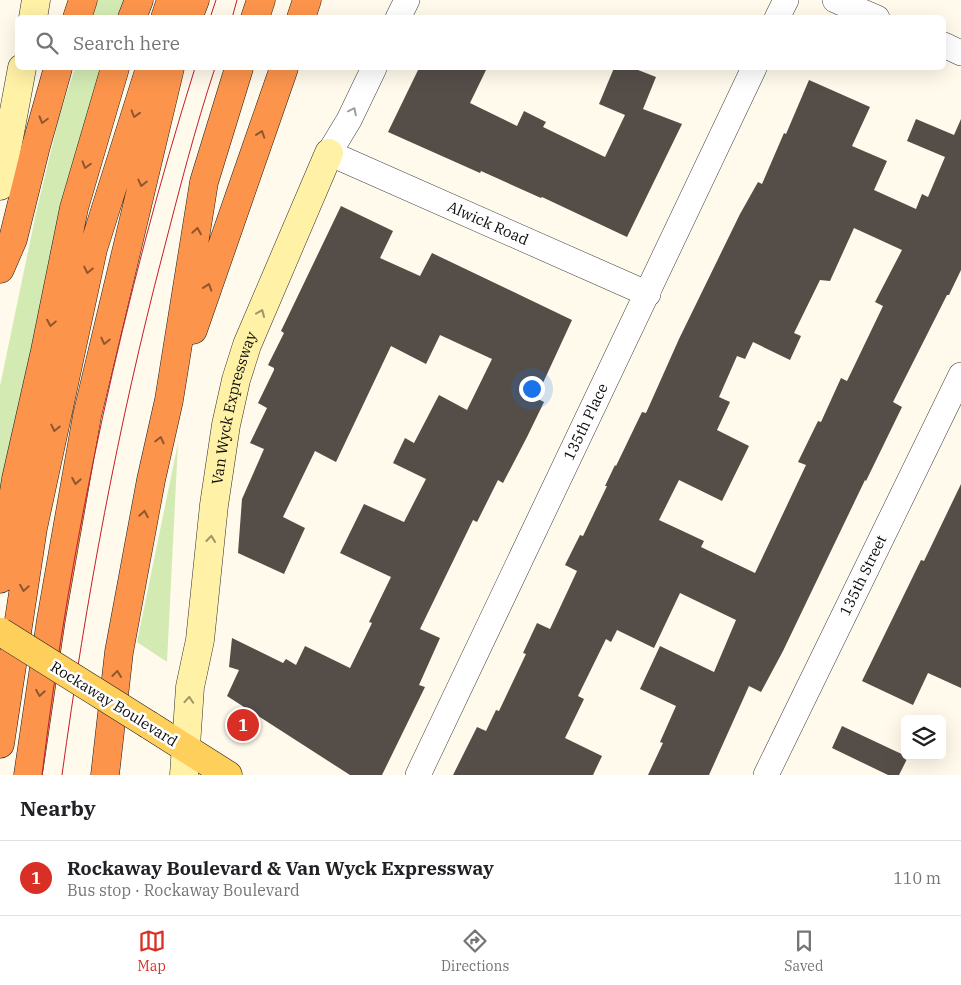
<!DOCTYPE html>
<html lang="en">
<head>
<meta charset="utf-8">
<style>
	body { margin:0; font-family:"IBM Plex Serif",serif; background:#f2f2f2; color:#202124 }
	.controls { position:absolute; right:15px; bottom:15px; display:grid; overflow:hidden; border-radius:8px; box-shadow:0 5px 20px #0002 }
	.controls button { width:45px; height:45px; display:grid; place-items:center; padding:0; border:0; border-bottom:1px solid #e0e0e0; background:#fff; color:#202124; font:25px sans-serif }
	.you { position:absolute; left:531px; top:388px; width:18px; height:18px; margin:-12px; border:4px solid #fff; border-radius:50%; background:#1a73e8; box-shadow:0 0 0 8px #1a73e833 }
	.badge { display:grid; place-items:center; width:32px; height:32px; border-radius:50%; background:#d93025; color:#fff; font-size:16px; font-weight:700 }
	.pin { position:absolute; translate:-50% -50%; border:2px solid #fff; box-shadow:0 1px 5px #0006 }
	.list { margin:0; padding:0; list-style:none }
	h2 { display:flex; justify-content:space-between; align-items:center; height:65px; margin:0; padding:0 20px; font-size:21px }
	h2 small { font-size:16px; font-weight:400; color:#757577 }
	.list li { display:grid; grid-template-columns:32px 1fr auto; gap:15px; align-items:center; box-sizing:border-box; height:75px; padding:0 20px; border-top:1px solid #e0e0e0 }
	.list b { display:block; font-size:19px; white-space:nowrap }
	.list p { margin:0; font-size:16px; white-space:nowrap; color:#757577 }
	.list em { font-size:16px; font-style:normal; color:#757577 }
	.icon { flex:none; width:28px; height:28px; fill:none; stroke:currentColor; stroke-width:2; stroke-linecap:round; stroke-linejoin:round }
	.map { position:relative; flex:none; width:961px; height:775px; overflow:hidden }
	.search { position:absolute; background:#fff; box-shadow:0 5px 20px #0002; left:15px; right:15px; top:15px; height:55px; display:flex; align-items:center; gap:12px; box-sizing:border-box; padding:0 18px; border-radius:8px; color:#757577; font-size:19px }
	.sheet { height:140px; background:#fff }
	nav { display:flex; justify-content:space-around; align-items:center; box-sizing:border-box; height:70px; border-top:1px solid #e0e0e0; background:#fff; font-size:14px; color:#757577 }
	nav a { display:grid; justify-items:center; gap:2px }
	nav .on { color:#d93025 }
	.map>svg:first-child { display:block }
</style>
</head>
<body>
<div class="map">
<svg width="961" height="775" viewBox="0 0 961 775">
	<rect width="100%" height="100%" fill="#fffaeb"/>
	<path fill="#d3ebb3" d="M 98,0 L 128,0 L 124,17 L 91,18 Z
		M 75,68 L 110,68 L 0,554 L 0,386 L 36,213 L 60,114 Z
		M 178,443 L 167,662 L 137,642 Z"/>
	<path fill="#554d48" fill-rule="evenodd" d="M 419,68 L 487,68 L 470,103 L 517,126 L 524,111 L 546,122 L 543,127 L 605,157 L 625,115 L 599,104 L 614,68 L 633,68 L 656,77 L 643,109 L 682,124 L 627,237 L 542,197 L 541,198 L 481,171 L 480,173 L 388,132 Z
		M 809,80 L 870,107 L 852,146 L 887,161 L 874,190 L 916,209 L 922,194 L 928,197 L 945,157 L 907,141 L 916,119 L 954,135 L 961,119 L 961,270 L 949,295 L 947,295 L 893,402 L 902,407 L 866,481 L 865,480 L 783,651 L 761,692 L 749,686 L 709,775 L 648,775 L 663,743 L 660,742 L 676,706 L 640,689 L 660,646 L 714,672 L 736,620 L 680,593 L 654,648 L 617,630 L 611,642 L 606,639 L 578,696 L 584,699 L 565,738 L 602,756 L 593,775 L 453,775 L 477,727 L 486,731 L 496,710 L 499,711 L 526,654 L 523,653 L 537,623 L 550,629 L 577,571 L 565,565 L 580,535 L 583,536 L 607,486 L 605,486 L 615,465 L 616,466 L 642,412 L 646,413 L 679,339 L 740,214 L 758,182 L 762,184 L 784,133 L 786,134 ZM 854,228 L 902,250 L 875,302 L 883,306 L 847,381 L 841,378 L 821,422 L 818,421 L 798,462 L 806,465 L 755,573 L 701,547 L 704,541 L 659,520 L 679,480 L 722,501 L 749,446 L 717,430 L 730,402 L 719,397 L 737,356 L 745,359 L 753,342 L 790,360 L 801,336 L 794,333 L 820,280 L 830,281 Z
		M 341,206 L 393,231 L 380,258 L 420,276 L 432,253 L 572,320 L 536,398 L 544,402 L 527,437 L 503,483 L 498,480 L 477,522 L 473,520 L 420,629 L 440,638 L 419,685 L 425,687 L 382,775 L 350,775 L 227,696 L 239,670 L 229,667 L 232,638 L 283,663 L 286,659 L 296,665 L 305,646 L 350,668 L 372,623 L 369,622 L 391,577 L 340,553 L 364,504 L 404,522 L 426,479 L 393,463 L 405,438 L 414,443 L 439,395 L 467,410 L 492,359 L 440,335 L 426,364 L 391,346 L 336,462 L 315,451 L 283,517 L 305,528 L 284,574 L 238,553 L 242,499 L 264,449 L 250,443 L 267,408 L 258,403 L 274,370 L 274,368 L 268,365 L 284,333 L 281,331 Z
		M 961,484 L 961,688 L 928,673 L 913,705 L 862,681 L 921,560 L 924,561 Z
		M 842,726 L 908,757 L 899,775 L 888,775 L 832,748 Z"/>
	<g fill="none" stroke-linecap="round" stroke-linejoin="round">
		<defs>
			<g id="street">
				<path d="M 835,0 L 877,18"/>
				<path d="M 398,18 L 407,0"/>
				<path d="M 777,18 L 786,0"/>
				<path d="M 944,45 L 961,53"/>
				<path id="s1" d="M 374,68 L 349,120 L 329,153 L 648,294"/>
				<path id="s2" d="M 418,775 L 754,68"/>
				<path id="s3" d="M 766,775 L 961,375"/>
			</g>
			<g id="secondary">
				<path d="M 33,18 L 36,0"/>
				<path d="M 0,186 L 22,68"/>
				<path id="s4" d="M 184,775 L 190,687 L 200,640 L 214,505 L 226,425 L 236,380 L 247,345 L 329,153"/>
			</g>
			<path id="primary" d="M 149,725 L 228,775"/>
			<path id="highway" d="M 77,18 L 83,0
				M 132,18 L 139,0
				M 165,18 L 171,0
				M 188,18 L 195,0
				M 255,18 L 261,0
				M 301,18 L 307,0
				M 0,269 L 13,239 L 36,146 L 58,68
				M 193,330 L 284,68
				M 0,579 L 16,479 L 45,351 L 74,208 L 115,68
				M 0,744 L 33,528 L 93,249 L 150,68
				M 28,775 L 51,620 L 87,416 L 170,68
				M 105,775 L 119,652 L 151,480 L 169,400 L 204,182 L 239,68"/>
		</defs>
		<use href="#street" stroke="#3f3f3f" stroke-width="26"/>
		<use href="#secondary" stroke="#2e2e2e" stroke-width="29"/>
		<use href="#primary" stroke="#1d1d1d" stroke-width="29"/>
		<use href="#highway" stroke="#1d1d1d" stroke-width="29"/>
		<use href="#street" stroke="#fff" stroke-width="25"/>
		<use href="#secondary" stroke="#fff1a6" stroke-width="28"/>
		<use href="#primary" stroke="#ffcf5b" stroke-width="28"/>
		<use href="#highway" stroke="#fc944c" stroke-width="28"/>
		<path stroke="#c41d2d" stroke-width="1" d="M 210,18 L 216,0
			M 232,18 L 237,0
			M 42,775 C 71,536 123,298 195,68
			M 62,775 C 86,599 118,425 163,253 C 179,191 195,128 215,68"/>
		<defs>
			<path id="primary-bridge" d="M 1,632 L 149,725"/>
		</defs>
		<use href="#primary-bridge" stroke="#1d1d1d" stroke-width="29" stroke-linecap="butt"/>
		<use href="#primary-bridge" stroke="#ffcf5b" stroke-width="28"/>
	</g>
	<defs><path id="oneway-chevron" d="M-2-3.5L2.5 0L-2 3.5" fill="none" stroke-width="1.6" stroke-linecap="round" stroke-linejoin="round" transform="scale(1.25)"/></defs>
	<use stroke="#9e9e9e" href="#oneway-chevron" transform="translate(353 111) rotate(-64)"/>
	<g stroke="#90572f">
		<use href="#oneway-chevron" transform="translate(135 114) rotate(107)"/>
		<use href="#oneway-chevron" transform="translate(43 120) rotate(106)"/>
		<use href="#oneway-chevron" transform="translate(261 134) rotate(-71)"/>
		<use href="#oneway-chevron" transform="translate(86 165) rotate(106)"/>
		<use href="#oneway-chevron" transform="translate(142 183) rotate(103)"/>
		<use href="#oneway-chevron" transform="translate(197 231) rotate(-81)"/>
		<use href="#oneway-chevron" transform="translate(88 270) rotate(102)"/>
		<use href="#oneway-chevron" transform="translate(208 287) rotate(-71)"/>
		<use href="#oneway-chevron" transform="translate(51 323) rotate(101)"/>
		<use href="#oneway-chevron" transform="translate(105 341) rotate(103)"/>
		<use href="#oneway-chevron" transform="translate(55 428) rotate(102)"/>
		<use href="#oneway-chevron" transform="translate(160 440) rotate(-77)"/>
		<use href="#oneway-chevron" transform="translate(76 481) rotate(100)"/>
		<use href="#oneway-chevron" transform="translate(144 514) rotate(-80)"/>
		<use href="#oneway-chevron" transform="translate(24 588) rotate(99)"/>
		<use href="#oneway-chevron" transform="translate(117 674) rotate(-83)"/>
		<use href="#oneway-chevron" transform="translate(40 693) rotate(99)"/>
	</g>
	<g stroke="#9e9568">
		<use href="#oneway-chevron" transform="translate(261 313) rotate(-67)"/>
		<use href="#oneway-chevron" transform="translate(211 539) rotate(-84)"/>
		<use href="#oneway-chevron" transform="translate(189 700) rotate(-86)"/>
	</g>
	<g text-anchor="middle" stroke-width="5" stroke-linejoin="round" paint-order="stroke">
		<g font-size="15" fill="#0c0c0c" stroke="#fff">
			<text dy="5" stroke="none"><textPath href="#s1" startOffset="270">Alwick Road</textPath></text>
			<text dy="5" stroke="none"><textPath href="#s4" startOffset="371">Van Wyck Expressway</textPath></text>
			<text dy="5" stroke="none"><textPath href="#s2" startOffset="391">135th Place</textPath></text>
			<text dy="5" stroke="none"><textPath href="#s3" startOffset="222">135th Street</textPath></text>
			<text transform="translate(114 704) rotate(32)" y="5">Rockaway Boulevard</text>
		</g>
	</g>
</svg>
<div class="controls">
<button><svg class="icon" aria-label="layers" viewBox="0 0 24 24"><path d="M12 4l9 5-9 5-9-5zM3 14l9 5 9-5"/></svg></button>
</div>
<div class="you"></div>
<div class="pin badge" style="left:243px;top:725px">1</div>
<div class="search"><svg class="icon" aria-label="search" viewBox="0 0 24 24"><circle cx="10" cy="10" r="6"/><path d="M15 15l6 6"/></svg>Search here</div>
</div>
<section class="sheet">
<h2>Nearby<small></small></h2>
<ul class="list">
<li><span class="badge">1</span><div><b>Rockaway Boulevard &amp; Van Wyck Expressway</b><p>Bus stop · Rockaway Boulevard</p></div><em>110 m</em></li>
</ul>
</section>
<nav>
<a class="on"><svg class="icon" aria-label="map" viewBox="0 0 24 24"><path d="M3 6l6-2 6 2 6-2v14l-6 2-6-2-6 2zM9 4v14M15 6v14"/></svg>Map</a>
<a><svg class="icon" aria-label="directions" viewBox="0 0 24 24"><path d="M12 3l9 9-9 9-9-9zM9 14v-3h6M13 9l2 2-2 2"/></svg>Directions</a>
<a><svg class="icon" aria-label="saved" viewBox="0 0 24 24"><path d="M7 4h10v16l-5-4-5 4z"/></svg>Saved</a>
</nav>
</body>
</html>
